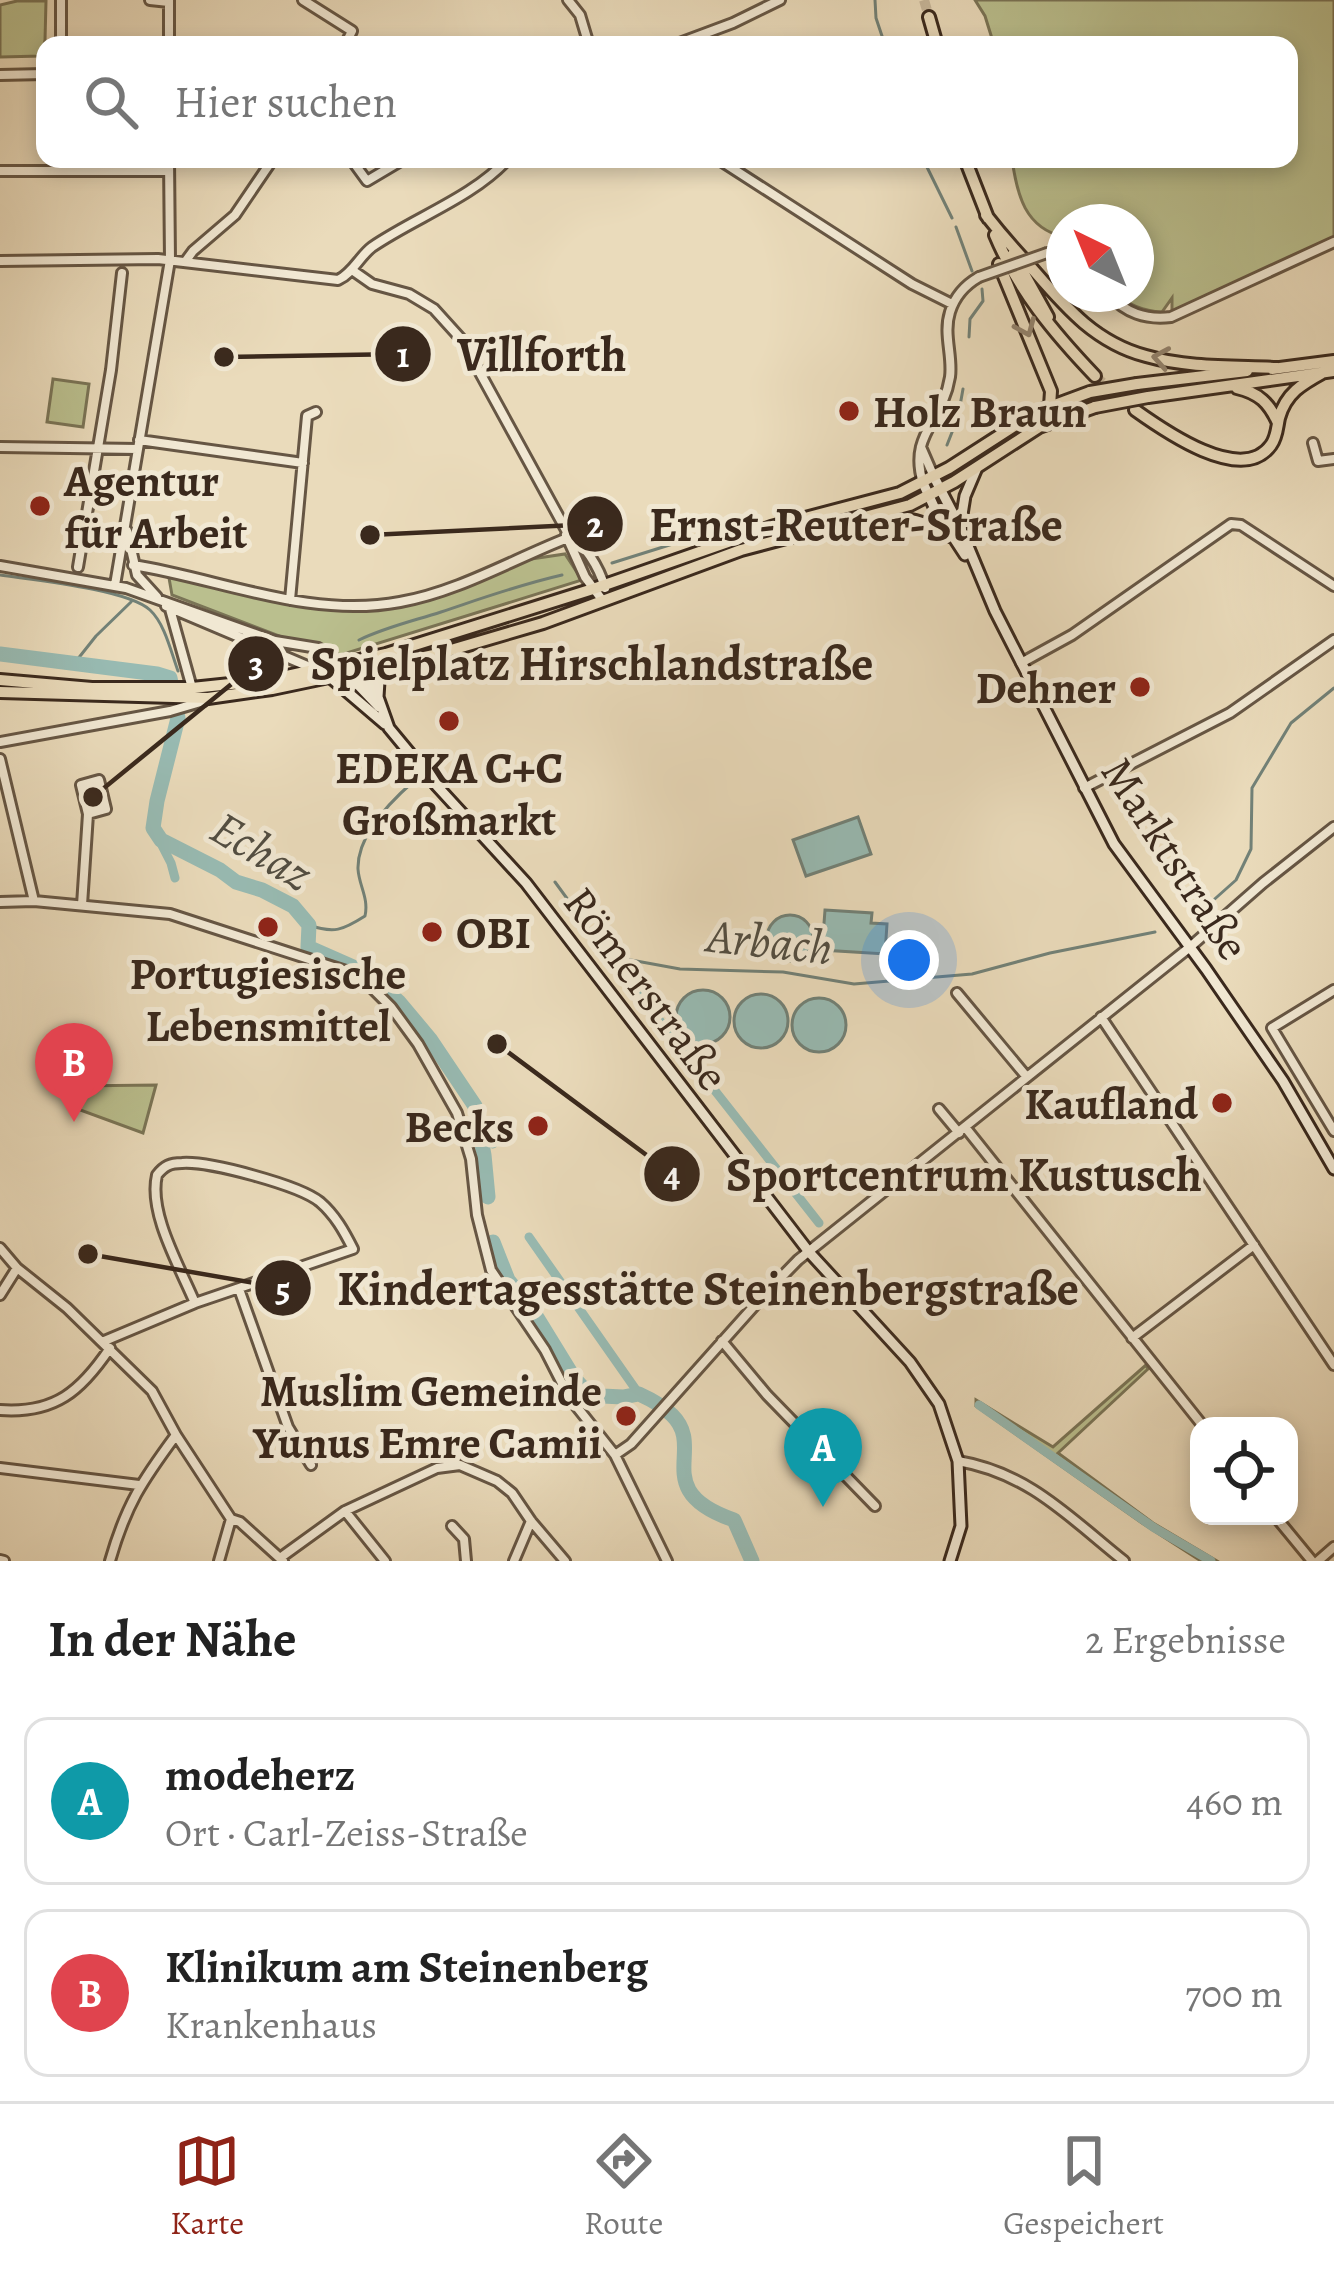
<!DOCTYPE html>
<html lang="de">
<head>
<meta charset="utf-8">
<style>
	body { margin:0; font-family:Alegreya,serif; background:#f2f2f2; color:#222 }
	.controls { position:absolute; right:36px; bottom:36px; display:grid; overflow:hidden; border-radius:24px; box-shadow:0 6px 18px #0003 }
	.controls button { width:108px; height:108px; display:grid; place-items:center; padding:0; border:0; border-bottom:3px solid #e0e0e0; background:#fff; color:#222; font:60px sans-serif }
	.compass { position:absolute; left:1046px; top:204px; width:108px; height:108px; border-radius:50%; background:#fff; box-shadow:0 6px 18px #0003; rotate:317deg }
	.you { position:absolute; left:909px; top:960px; width:42px; height:42px; margin:-30px; border:9px solid #fff; border-radius:50%; background:#1a73e8; box-shadow:0 0 0 18px #1a73e833 }
	.badge { display:grid; place-items:center; width:78px; height:78px; border-radius:50%; background:#8f2418; color:#fff; font-size:39px; font-weight:700 }
	.pin { position:absolute; translate:-50% -99px; filter:drop-shadow(0 3px 6px #0008) }
	.pin::after { content:''; position:absolute; top:63px; width:42px; height:36px; background:inherit; clip-path:polygon(0 0,100% 0,50% 100%) }
	.list { margin:0; padding:0; list-style:none }
	h2 { display:flex; justify-content:space-between; align-items:center; height:156px; margin:0; padding:0 48px; font-size:51px }
	h2 small { font-size:39px; font-weight:400; color:#767676 }
	.list li { display:grid; grid-template-columns:78px 1fr auto; gap:36px; align-items:center; box-sizing:border-box; height:168px; margin:0 24px 24px; padding:0 24px; border:3px solid #e0e0e0; border-radius:24px }
	.list b { display:block; font-size:45px; white-space:nowrap }
	.list p { margin:0; font-size:39px; white-space:nowrap; color:#767676 }
	.list em { font-size:39px; font-style:normal; color:#767676 }
	.icon { flex:none; width:66px; height:66px; fill:none; stroke:currentColor; stroke-width:2; stroke-linecap:round; stroke-linejoin:round }
	.map { position:relative; flex:none; width:1334px; height:1561px; overflow:hidden }
	.search { position:absolute; background:#fff; box-shadow:0 6px 18px #0003; left:36px; right:36px; top:36px; height:132px; display:flex; align-items:center; gap:30px; box-sizing:border-box; padding:0 42px; border-radius:24px; color:#767676; font-size:45px }
	.sheet { height:540px; background:#fff }
	nav { display:flex; justify-content:space-around; align-items:center; box-sizing:border-box; height:168px; border-top:3px solid #e0e0e0; background:#fff; font-size:33px; color:#767676 }
	nav a { display:grid; justify-items:center; gap:6px }
	nav .on { color:#8f2418 }
	.map>svg:first-child { display:block }
</style>
</head>
<body>
<div class="map">
<svg width="1334" height="1561" viewBox="0 0 1334 1561">
	<rect width="100%" height="100%" fill="#eadbbb"/>
	<filter id="stains"><feTurbulence type="fractalNoise" baseFrequency=".00167" numOctaves="4"/><feColorMatrix values="0 0 0 0 .2 0 0 0 0 .09 0 0 0 0 .02 0 0 0 .5 -.17"/></filter>
	<radialGradient id="worn" r=".72"><stop offset=".6" stop-color="#630" stop-opacity="0"/><stop offset="1" stop-color="#630" stop-opacity=".3"/></radialGradient>
	<path fill="#babf8e" stroke="#7a7456" stroke-width="3" d="M 975,0 L 1334,0 L 1334,241 L 1172,315 L 1172,298 L 1162,312 C 1145,311 1130,307 1118,294 L 1136,294 L 1136,222 L 1064,222 L 1064,237 C 1025,228 1017,195 1012,159 L 1289,159 L 1289,45 L 994,45 L 985,16 Z
		M 17,1 L 46,1 L 45,40 L 41,56 L 0,57 L 0,5 Z
		M 53,379 L 89,384 L 83,427 L 47,422 Z
		M 565,554 L 582,580 L 334,657 L 172,595 L 169,578 L 177,575 L 290,604 L 350,610 L 398,605 L 505,563 Z
		M 156,1085 L 143,1133 L 72,1107 L 73,1086 Z
		M 1146,1365 L 1148,1369 L 1058,1453 L 1153,1523 L 1217,1561 L 1201,1561 L 1142,1523 L 976,1406 L 976,1400 L 1053,1447 Z"/>
	<path fill="#98bbb3" stroke="#728177" stroke-width="3" d="M 858,817 L 871,854 L 806,876 L 793,840 Z
		M 825,910 L 872,913 L 871,923 L 887,924 L 885,954 L 822,950 Z
		M767 938a23 23 0 1 1 46 0a23 23 0 1 1-46 0Z
		M676 1017a27 27 0 1 1 54 0a27 27 0 1 1-54 0Z
		M734 1021a27 27 0 1 1 54 0a27 27 0 1 1-54 0Z
		M792 1025a27 27 0 1 1 54 0a27 27 0 1 1-54 0Z"/>
	<g fill="none" stroke-linecap="round" stroke-linejoin="round">
		<path stroke="#728177" stroke-width="3" d="M 875,0 L 876,18 L 885,45
			M 923,159 L 952,218
			M 956,227 L 972,271
			M 969,337 L 970,319 L 983,301 L 982,289
			M 947,445 L 958,417 L 963,389
			M 612,563 L 746,521
			M 0,575 C 33,580 127,589 150,610 C 165,624 171,652 178,671
			M 359,640 C 386,627 413,621 441,612 C 483,598 518,585 562,575
			M 73,665 L 96,636 L 131,602
			M 555,882 L 609,956 L 680,969 L 783,972 L 854,984 L 972,974 L 1050,953 L 1155,932
			M 1199,913 L 1236,880 L 1251,849 L 1252,788 L 1291,723 L 1334,688
			M 309,925 C 334,934 343,930 365,916 C 369,898 359,886 358,869 C 357,835 391,801 414,781"/>
		<path stroke="#98bbb3" stroke-width="9" d="M 153,828 L 171,863 L 175,878
			M 609,956 L 819,1223
			M 475,1106 L 493,1144
			M 529,1237 L 639,1394
			M 979,1405 L 1153,1527 L 1211,1561"/>
		<path stroke="#98bbb3" stroke-width="15" d="M 0,654 L 157,674 L 170,678 L 178,718 L 157,801 L 153,828 L 161,840 L 220,870 L 236,882 L 262,890 L 293,906 L 309,925 L 308,947 L 367,973 L 399,1002 L 430,1039 L 475,1106 L 484,1155 L 488,1197
			M 493,1242 L 508,1280 L 531,1308 L 574,1378 L 587,1392 L 602,1396 L 623,1397 L 639,1394 C 650,1399 663,1406 672,1415 C 707,1449 648,1490 734,1520 L 752,1561"/>
		<path stroke="#c7b79b" stroke-width="10" stroke-dasharray="10 5" stroke-linecap="butt" d="M 924,0 L 929,17
			M 1095,376 L 1128,405"/>
		<defs>
			<path id="minor" d="M 150,0 L 169,2
				M 169,0 L 169,45
				M 303,0 L 352,31 L 345,45
				M 568,0 L 580,15 L 589,45
				M 61,45 L 61,0
				M 674,45 L 733,23 L 780,0
				M 0,75 L 45,74
				M 351,159 L 367,181 L 404,159
				M 718,159 L 912,284 L 952,304
				M 0,171 L 169,171
				M 1047,253 L 1064,254
				M 0,261 L 158,259 L 338,280 C 353,273 359,257 372,247 C 416,217 472,198 508,159
				M 185,262 L 193,251 L 235,215 L 273,159
				M 352,270 L 372,284 L 409,294 L 434,309 L 462,340 L 566,530 C 584,544 599,566 605,588
				M 1108,294 C 1126,313 1145,320 1171,317 L 1334,242
				M 139,440 L 303,463
				M 1313,443 L 1318,461 L 1334,459
				M 0,447 L 138,449
				M 921,447 L 934,477
				M 923,483 C 908,434 943,422 950,377 C 953,356 943,334 950,312 C 955,296 965,285 979,277
				M 127,531 L 137,575 L 157,597
				M 566,535 L 585,577 L 603,601
				M 133,565 C 221,579 310,619 400,602 C 457,592 512,560 565,539
				M 0,566 L 126,588 L 275,641 L 318,648 L 342,663
				M 78,567 L 111,370 L 122,273
				M 115,585 L 170,260 L 169,159
				M 290,600 L 307,416 L 316,412
				M 166,606 L 312,668
				M 170,609 L 192,688
				M 1021,663 L 1072,635 L 1231,524 L 1241,525 L 1334,586
				M 0,742 L 170,711 L 204,701
				M 0,759 L 34,901
				M 1084,788 L 1230,713 L 1334,640
				M 0,902 L 34,901 L 170,914 L 349,972 L 370,986 L 391,1007 L 418,1044 L 457,1113 L 471,1159 L 477,1215 L 491,1270 L 545,1350 L 569,1397 L 615,1455 L 667,1561
				M 82,905 L 88,814 L 81,785 L 99,780 L 106,809 L 88,814
				M 1334,990 L 1272,1028 L 1334,1131
				M 957,993 L 1026,1076
				M 1101,1017 L 1334,1365
				M 939,1109 L 959,1133
				M 965,1127 L 1203,1426
				M 0,1248 L 17,1268 L 67,1308 L 152,1391 L 176,1435 L 231,1519 L 240,1522 L 283,1561
				M 239,1289 L 288,1427 L 311,1465
				M 0,1295 L 17,1268
				M 1132,1338 L 1254,1245
				M 722,1341 L 767,1395 L 875,1506
				M 102,1342 L 195,1303 L 353,1249 C 344,1231 335,1215 320,1202 C 299,1185 209,1161 182,1163 C 170,1163 164,1166 157,1175 C 148,1213 180,1267 195,1303
				M 0,1410 C 55,1414 81,1391 110,1348
				M 615,1455 L 631,1444 L 764,1295 L 798,1260 L 1190,947 L 1263,883 L 1334,827
				M 958,1461 C 1029,1473 1070,1518 1124,1561
				M 0,1468 L 139,1485
				M 345,1511 L 385,1561
				M 1275,1516 L 1312,1561
				M 452,1526 L 464,1539 L 466,1561
				M 280,1558 L 345,1511 L 437,1468 L 460,1465 L 497,1481 L 512,1493 L 531,1521 L 565,1561
				M 0,1560 L 4,1561
				M 110,1561 C 126,1505 142,1481 176,1435
				M 219,1561 L 231,1519
				M 514,1561 L 531,1521
				M 1318,1561 L 1334,1547"/>
			<path id="secondary" d="M 934,477 L 960,527 L 995,611 L 1114,844 L 1206,969 L 1283,1081 L 1334,1169
				M 923,483 L 935,509 L 965,555
				M 877,516 C 906,517 927,520 951,537
				M 960,527 L 965,496 L 976,470
				M 359,672 L 378,697 L 389,728 L 437,786 L 526,883 L 809,1252 L 910,1362 L 939,1404 L 958,1461 L 961,1526 L 950,1561
				M 337,673 L 359,686 L 379,707
				M 330,677 L 385,724
				M 378,697 L 379,681 L 389,666"/>
			<path id="primary" d="M 929,17 L 937,45
				M 965,159 L 988,218
				M 986,215 C 1000,233 1014,249 1029,265 C 1063,304 1093,342 1146,356 C 1188,368 1234,366 1277,368
				M 995,235 C 1018,290 1054,333 1095,376
				M 1013,254 L 1048,317
				M 999,264 L 1051,391 L 1050,406
				M 1272,369 L 1334,361
				M 1137,384 L 1247,371
				M 1237,388 C 1259,393 1269,403 1278,423
				M 1148,397 L 1334,371
				M 1135,410 C 1163,430 1242,486 1271,445 C 1277,437 1277,427 1279,418 C 1286,393 1302,384 1324,372
				M 0,680 L 92,688 L 192,688 L 269,680 L 386,654 L 593,589 L 771,527 L 900,493 L 949,468 L 1036,412 L 1090,392
				M 0,692 L 208,698 L 272,689 L 434,655 L 543,623 L 741,550 L 910,505 L 954,482 L 1039,427 L 1095,407"/>
		</defs>
		<use href="#minor" stroke="#665644" stroke-width="14"/>
		<use href="#secondary" stroke="#3a291d" stroke-width="15"/>
		<use href="#primary" stroke="#3a291d" stroke-width="16"/>
		<use href="#minor" stroke="#f1e8d3" stroke-width="8"/>
		<use href="#secondary" stroke="#f1e8d3" stroke-width="9"/>
		<use href="#primary" stroke="#eadbbb" stroke-width="10"/>
		<defs>
			<path id="minor-bridge" d="M 979,277 L 1047,253"/>
			<path id="primary-bridge" d="M 1090,392 L 1137,384
				M 1095,407 L 1148,397"/>
		</defs>
		<use href="#minor-bridge" stroke="#665644" stroke-width="14" stroke-linecap="butt"/>
		<use href="#primary-bridge" stroke="#3a291d" stroke-width="16" stroke-linecap="butt"/>
		<use href="#minor-bridge" stroke="#f1e8d3" stroke-width="8"/>
		<use href="#primary-bridge" stroke="#eadbbb" stroke-width="10"/>
	</g>
	<defs><path id="oneway-chevron" d="M-2-3.5L2.5 0L-2 3.5" fill="none" stroke-width="1.6" stroke-linecap="round" stroke-linejoin="round" transform="scale(3)"/></defs>
	<g stroke="#92826c">
		<use href="#oneway-chevron" transform="translate(1026 328) rotate(67)"/>
		<use href="#oneway-chevron" transform="translate(1161 358) rotate(-170)"/>
	</g>
	<g fill="#8f2418" stroke="#f1e8d3" stroke-width="4.5">
		<circle cx="849" cy="411" r="12"/>
		<circle cx="40" cy="506" r="12"/>
		<circle cx="1140" cy="687" r="12"/>
		<circle cx="449" cy="721" r="12"/>
		<circle cx="268" cy="927" r="12"/>
		<circle cx="432" cy="932" r="12"/>
		<circle cx="1222" cy="1103" r="12"/>
		<circle cx="538" cy="1126" r="12"/>
		<circle cx="626" cy="1416" r="12"/>
	</g>
	<g text-anchor="middle" stroke-width="10" stroke-linejoin="round" paint-order="stroke">
		<g font-size="45" font-weight="bold" fill="#3a291d" stroke="#f1e8d3" text-anchor="end">
			<text x="873" y="427" text-anchor="start">Holz Braun</text>
			<text x="64" y="496" text-anchor="start">Agentur<tspan x="64" dy="52">für Arbeit</tspan></text>
			<text x="1116" y="703">Dehner</text>
			<text x="449" y="783" text-anchor="middle">EDEKA C+C<tspan x="449" dy="52">Großmarkt</tspan></text>
			<text x="456" y="948" text-anchor="start">OBI</text>
			<text x="268" y="989" text-anchor="middle">Portugiesische<tspan x="268" dy="52">Lebensmittel</tspan></text>
			<text x="1198" y="1119">Kaufland</text>
			<text x="514" y="1142">Becks</text>
			<text x="602" y="1406">Muslim Gemeinde<tspan x="602" dy="52">Yunus Emre Camii</tspan></text>
		</g>
		<g font-size="45" fill="#3a291d" stroke="#f1e8d3">
			<text transform="translate(1176 858) rotate(57)" y="16">Marktstraße</text>
			<text transform="translate(647 988) rotate(53)" y="16">Römerstraße</text>
		</g>
		<g font-size="48" font-style="italic" fill="#524e42" stroke="#f1e8d3">
			<text transform="translate(262 850) rotate(31)" y="17">Echaz</text>
			<text transform="translate(770 941) rotate(6)" y="17">Arbach</text>
		</g>
	</g>
	<path fill="none" stroke="#3a291d" stroke-width="4.5" d="M224 357L403 354M370 535L595 524M93 797L256 664M497 1044L672 1174M88 1254L283 1288"/>
	<g fill="#3a291d" stroke="#f1e8d3" stroke-width="4.5">
		<circle cx="224" cy="357" r="12"/>
		<circle cx="370" cy="535" r="12"/>
		<circle cx="93" cy="797" r="12"/>
		<circle cx="497" cy="1044" r="12"/>
		<circle cx="88" cy="1254" r="12"/>
		<circle cx="403" cy="354" r="30"/>
		<circle cx="595" cy="524" r="30"/>
		<circle cx="256" cy="664" r="30"/>
		<circle cx="672" cy="1174" r="30"/>
		<circle cx="283" cy="1288" r="30"/>
	</g>
	<g font-size="36" text-anchor="middle" font-weight="bold" fill="#fff">
		<text x="403" y="367">1</text>
		<text x="595" y="537">2</text>
		<text x="256" y="676">3</text>
		<text x="672" y="1186">4</text>
		<text x="283" y="1301">5</text>
	</g>
	<g font-size="48" text-anchor="middle" font-weight="bold" fill="#3a291d" stroke="#f1e8d3" stroke-width="10" stroke-linejoin="round" paint-order="stroke">
		<text x="542" y="371">Villforth</text>
		<text x="856" y="541">Ernst-Reuter-Straße</text>
		<text x="592" y="680">Spielplatz Hirschlandstraße</text>
		<text x="964" y="1191">Sportcentrum Kustusch</text>
		<text x="708" y="1305">Kindertagesstätte Steinenbergstraße</text>
	</g>
	<rect width="100%" height="100%" filter="url(#stains)"/>
	<rect width="100%" height="100%" fill="url(#worn)"/>
</svg>
<div class="controls">
<button><svg class="icon" aria-label="locate" viewBox="0 0 24 24"><circle cx="12" cy="12" r="6"/><path d="M12 2v4M12 18v4M2 12h4M18 12h4"/></svg></button>
</div>
<svg class="compass" viewBox="-18 -18 36 36"><path d="M0-13l5 13h-10z" fill="#e53935"/><path d="M0 13l5-13h-10z" fill="#767676"/></svg>
<div class="you"></div>
<div class="pin badge" style="left:823px;top:1507px;background:#0f9aa8">A</div>
<div class="pin badge" style="left:74px;top:1122px;background:#e0444e">B</div>
<div class="search"><svg class="icon" aria-label="search" viewBox="0 0 24 24"><circle cx="10" cy="10" r="6"/><path d="M15 15l6 6"/></svg>Hier suchen</div>
</div>
<section class="sheet">
<h2>In der Nähe<small>2 Ergebnisse</small></h2>
<ul class="list">
<li><span class="badge" style="background:#0f9aa8">A</span><div><b>modeherz</b><p>Ort · Carl-Zeiss-Straße</p></div><em>460 m</em></li>
<li><span class="badge" style="background:#e0444e">B</span><div><b>Klinikum am Steinenberg</b><p>Krankenhaus</p></div><em>700 m</em></li>
</ul>
</section>
<nav>
<a class="on"><svg class="icon" aria-label="map" viewBox="0 0 24 24"><path d="M3 6l6-2 6 2 6-2v14l-6 2-6-2-6 2zM9 4v14M15 6v14"/></svg>Karte</a>
<a><svg class="icon" aria-label="directions" viewBox="0 0 24 24"><path d="M12 3l9 9-9 9-9-9zM9 14v-3h6M13 9l2 2-2 2"/></svg>Route</a>
<a><svg class="icon" aria-label="saved" viewBox="0 0 24 24"><path d="M7 4h10v16l-5-4-5 4z"/></svg>Gespeichert</a>
</nav>
</body>
</html>
